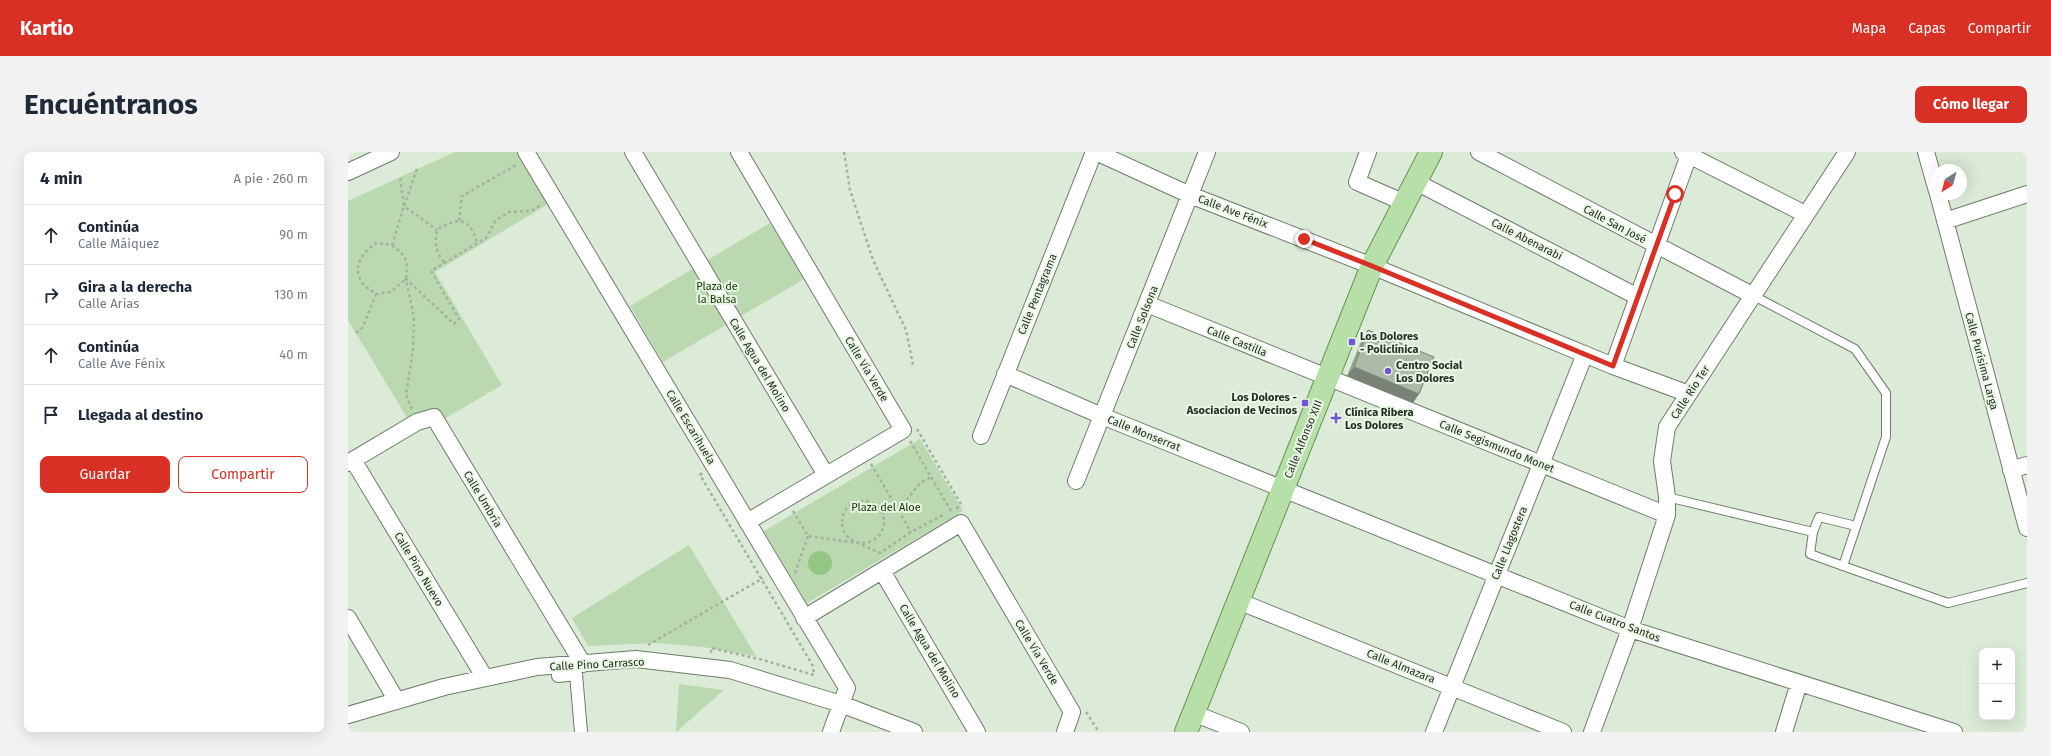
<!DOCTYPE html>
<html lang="es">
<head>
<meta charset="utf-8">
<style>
	body { margin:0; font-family:"Fira Sans",sans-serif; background:#f2f2f3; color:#1f2937 }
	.controls { position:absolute; right:12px; bottom:12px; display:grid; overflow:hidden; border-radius:8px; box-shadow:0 4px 16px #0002 }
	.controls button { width:36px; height:36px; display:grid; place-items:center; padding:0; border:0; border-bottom:1px solid #e0e1e3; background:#fff; color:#1f2937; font:20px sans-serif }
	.compass { position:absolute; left:1583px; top:12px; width:36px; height:36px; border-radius:50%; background:#fff; box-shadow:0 4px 16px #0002; rotate:216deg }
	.stop { position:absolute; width:12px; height:12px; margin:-9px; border:3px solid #d93025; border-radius:50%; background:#fff }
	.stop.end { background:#d93025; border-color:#fff; box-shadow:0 1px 4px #0008 }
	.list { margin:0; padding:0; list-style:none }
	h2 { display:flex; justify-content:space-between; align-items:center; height:52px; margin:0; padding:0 16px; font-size:17px }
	h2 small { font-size:13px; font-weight:400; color:#747a83 }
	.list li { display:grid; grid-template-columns:26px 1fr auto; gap:12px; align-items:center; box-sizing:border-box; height:60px; padding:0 16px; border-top:1px solid #e0e1e3 }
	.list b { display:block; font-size:15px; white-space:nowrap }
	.list p { margin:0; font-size:13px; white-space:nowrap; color:#747a83 }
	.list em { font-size:13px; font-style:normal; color:#747a83 }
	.actions { display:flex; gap:8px; padding:12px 16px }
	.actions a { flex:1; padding:9px 0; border:1px solid #d93025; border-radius:8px; text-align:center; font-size:14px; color:#d93025 }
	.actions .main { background:#d93025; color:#fff }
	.icon { flex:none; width:22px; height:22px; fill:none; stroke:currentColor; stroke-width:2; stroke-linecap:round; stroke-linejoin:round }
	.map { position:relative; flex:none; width:1679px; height:580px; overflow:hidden; border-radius:8px }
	header { display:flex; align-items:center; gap:24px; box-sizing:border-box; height:56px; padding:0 20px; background:#d93025; color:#fff }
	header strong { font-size:19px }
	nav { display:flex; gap:22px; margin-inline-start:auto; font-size:14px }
	.intro { display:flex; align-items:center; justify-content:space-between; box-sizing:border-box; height:96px; padding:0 24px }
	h1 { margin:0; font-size:28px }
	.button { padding:10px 18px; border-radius:8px; background:#d93025; color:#fff; font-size:14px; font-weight:700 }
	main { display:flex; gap:24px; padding:0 24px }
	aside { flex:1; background:#fff; border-radius:8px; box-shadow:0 4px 16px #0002 }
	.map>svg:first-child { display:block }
</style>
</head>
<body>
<header>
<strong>Kartio</strong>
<nav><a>Mapa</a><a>Capas</a><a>Compartir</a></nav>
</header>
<div class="intro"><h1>Encuéntranos</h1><a class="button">Cómo llegar</a></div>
<main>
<aside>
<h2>4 min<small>A pie · 260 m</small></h2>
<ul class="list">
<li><svg class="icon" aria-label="ahead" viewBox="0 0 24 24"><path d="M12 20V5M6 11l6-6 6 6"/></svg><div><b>Continúa</b><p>Calle Máiquez</p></div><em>90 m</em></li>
<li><svg class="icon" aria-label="right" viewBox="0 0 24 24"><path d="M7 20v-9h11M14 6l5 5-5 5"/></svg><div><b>Gira a la derecha</b><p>Calle Arias</p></div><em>130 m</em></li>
<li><svg class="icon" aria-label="ahead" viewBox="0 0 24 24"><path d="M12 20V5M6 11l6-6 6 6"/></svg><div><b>Continúa</b><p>Calle Ave Fénix</p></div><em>40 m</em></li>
<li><svg class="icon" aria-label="arrive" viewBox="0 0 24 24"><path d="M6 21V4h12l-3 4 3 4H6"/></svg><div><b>Llegada al destino</b></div></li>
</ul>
<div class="actions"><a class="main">Guardar</a><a>Compartir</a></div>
</aside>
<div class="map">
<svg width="1679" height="580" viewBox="0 0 1679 580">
	<rect width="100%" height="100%" fill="#dbebd7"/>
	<path fill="#bad9b0" d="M 107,0 L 171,0 L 202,51 L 87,120 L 154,233 L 96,267 L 61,269 L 0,168 L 0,49 Z
		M 422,71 L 456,127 L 315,210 L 282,154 Z
		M 572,287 L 615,359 L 459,451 L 416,379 Z
		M 341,393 L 408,504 L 355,495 L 307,491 L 240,494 L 224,466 Z
		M 331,532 L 376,538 L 328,580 Z"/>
	<path fill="#93c683" d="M460 411a12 12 0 1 1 24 0a12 12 0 1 1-24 0Z"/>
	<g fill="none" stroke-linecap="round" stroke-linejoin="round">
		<defs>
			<path id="service" d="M 1404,143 L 1507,197 L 1538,241 L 1538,285 L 1495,414 L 1600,451 L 1679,431
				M 1319,345 L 1465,380 L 1462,402 L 1495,414
				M 1465,380 L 1471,365 L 1508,374"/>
			<path id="pedestrian" d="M 210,514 L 210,524 L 228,522 L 233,580"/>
			<path id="minor" d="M 178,0 L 499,536 L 483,580
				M 285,0 L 478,323
				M 391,0 L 555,278 L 399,370
				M 748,0 L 842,43 L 1024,114 L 1265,214 L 1341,242
				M 1020,0 L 1009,30 L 1057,51
				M 1131,0 L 1404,143
				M 1335,0 L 1457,62
				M 1578,0 L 1589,39
				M 0,20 L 43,0
				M 1068,30 L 1290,145
				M 1590,42 L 1679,376
				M 1597,69 L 1679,42
				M 799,152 L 1319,363
				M 1265,214 L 1342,0
				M 657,222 L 754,264 L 1282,477 L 1606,580
				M 633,284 L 746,0
				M 5,308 L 137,526
				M 0,311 L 69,270 L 86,265 L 235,512
				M 1663,318 L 1679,313
				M 728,329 L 859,0
				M 534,419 L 629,580
				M 890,449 L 1215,580
				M 0,466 L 49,549
				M 456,466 L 613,371 L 724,560 L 717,580
				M 845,561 L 893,580
				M 0,563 L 96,535 L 189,515 L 288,507 L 382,518 L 493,552 L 566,580
				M 1086,580 L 1237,202
				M 1244,580 L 1282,477 L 1319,363 L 1319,345 L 1314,309 L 1319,275 L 1499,0
				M 1436,580 L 1451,531"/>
			<path id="primary" d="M 838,580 L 1024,114 L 1083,0"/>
		</defs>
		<use href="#service" stroke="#6f7c6a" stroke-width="10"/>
		<use href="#pedestrian" stroke="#6f7c6a" stroke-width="14"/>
		<use href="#minor" stroke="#6f7c6a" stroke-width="18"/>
		<use href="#primary" stroke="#659455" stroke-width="24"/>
		<path stroke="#a4b1a1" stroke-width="2.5" stroke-dasharray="3 3" stroke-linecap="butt" d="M 496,0 L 502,38 L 525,108 L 558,178 L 565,213
			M 69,17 L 56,54 L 89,78
			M 111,69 L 114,44 L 170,12
			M 44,93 C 58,104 61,109 58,127 L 43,140 L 28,142 C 23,138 15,134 13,129 C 4,112 16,100 28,91 L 44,93 L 56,54 L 52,25
			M 96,110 C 87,99 87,91 89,78 C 109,64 123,66 129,91
			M 8,181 L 15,175 L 28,142
			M 64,257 L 58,243 L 65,197 L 66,166 L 58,127 L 106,172 L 111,167 L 83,119 L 138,86 L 147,69 L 161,60 L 183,59 L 193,53
			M 569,277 L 614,354
			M 562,289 L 603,359
			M 523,312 L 563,380
			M 354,321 L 352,323 L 465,514 L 466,523 L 415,508 L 363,496 L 363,501
			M494 370a21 21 0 1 1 42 0a21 21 0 1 1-42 0Z
			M 608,356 L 614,354
			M 445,359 L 460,384 L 510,391 L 532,401 L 563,380 L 595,363
			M 534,361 L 550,359 L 572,331 L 583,325
			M 447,421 L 460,384
			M 300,493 L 415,426
			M 738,560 L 751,580"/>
		<use href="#service" stroke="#fff" stroke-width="8"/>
		<use href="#pedestrian" stroke="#fff" stroke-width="12"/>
		<use href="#minor" stroke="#fff" stroke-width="16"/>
		<use href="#primary" stroke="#b7e0a9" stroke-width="22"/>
	</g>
	<path fill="#94a090" d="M 1020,178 L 1065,251 L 999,224 L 1014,187 Z"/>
	<path fill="#788275" d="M 1006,215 L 1071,242 L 1065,251 L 999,224 Z"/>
	<path fill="#acbaa7" stroke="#788275" d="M 1020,178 L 1086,205 L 1071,242 L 1006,215 Z"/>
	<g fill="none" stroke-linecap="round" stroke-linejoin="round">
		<path stroke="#d93025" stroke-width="5" d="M 956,87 L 1024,114 L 1265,214 L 1327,42"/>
	</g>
	<g fill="#6f57d1" stroke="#e9f8e4" stroke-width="1.5">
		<rect x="1000" y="186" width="8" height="8" rx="2"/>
		<circle cx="1040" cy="219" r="4"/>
		<rect x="953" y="247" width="8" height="8" rx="2"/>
		<path d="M986 260h4v4h4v4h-4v4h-4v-4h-4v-4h4z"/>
	</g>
	<g text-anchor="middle" stroke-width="4" stroke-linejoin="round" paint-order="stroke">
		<g font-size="11" fill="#272d25" stroke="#e9f8e4">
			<text transform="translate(885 59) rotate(21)" y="4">Calle Ave Fénix</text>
			<text transform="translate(1267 72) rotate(28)" y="4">Calle San José</text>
			<text transform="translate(1179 87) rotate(27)" y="4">Calle Abenarabi</text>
			<text transform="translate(689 142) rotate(-68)" y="4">Calle Pentagrama</text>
			<text transform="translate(794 165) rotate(-68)" y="4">Calle Solsona</text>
			<text transform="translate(889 189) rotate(22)" y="4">Calle Castilla</text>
			<text transform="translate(1634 209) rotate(75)" y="4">Calle Purísima Larga</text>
			<text transform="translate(412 213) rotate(59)" y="4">Calle Agua del Molino</text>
			<text transform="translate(519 217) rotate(59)" y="4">Calle Vía Verde</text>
			<text transform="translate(1342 240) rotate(-57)" y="4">Calle Río Ter</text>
			<text transform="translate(343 275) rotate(59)" y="4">Calle Escarihuela</text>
			<text transform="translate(796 281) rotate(22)" y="4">Calle Monserrat</text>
			<text transform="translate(955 287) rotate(-68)" y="4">Calle Alfonso XIII</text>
			<text transform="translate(1149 294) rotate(22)" y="4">Calle Segismundo Monet</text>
			<text transform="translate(135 347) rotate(59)" y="4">Calle Umbría</text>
			<text transform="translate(1161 391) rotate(-68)" y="4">Calle Llagostera</text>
			<text transform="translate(71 417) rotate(59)" y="4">Calle Pino Nuevo</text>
			<text transform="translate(1267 469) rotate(21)" y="4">Calle Cuatro Santos</text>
			<text transform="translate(582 499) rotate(59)" y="4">Calle Agua del Molino</text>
			<text transform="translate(689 500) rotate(59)" y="4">Calle Vía Verde</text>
			<text transform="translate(249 512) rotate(-3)" y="4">Calle Pino Carrasco</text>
			<text transform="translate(1053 514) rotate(22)" y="4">Calle Almazara</text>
		</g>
		<g font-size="11" fill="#143506" stroke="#e9f8e4">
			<text x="369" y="138">Plaza de<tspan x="369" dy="13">la Balsa</tspan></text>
			<text x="538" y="359">Plaza del Aloe</text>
		</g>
		<g font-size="11" font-weight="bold" fill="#272d25" stroke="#e9f8e4" text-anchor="start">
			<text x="1012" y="188">Los Dolores<tspan x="1012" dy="13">- Policlínica</tspan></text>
			<text x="1048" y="217">Centro Social<tspan x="1048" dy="13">Los Dolores</tspan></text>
			<text x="949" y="249" text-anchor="end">Los Dolores -<tspan x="949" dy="13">Asociacion de Vecinos</tspan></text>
			<text x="997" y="264">Clínica Ribera<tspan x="997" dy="13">Los Dolores</tspan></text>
		</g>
	</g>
</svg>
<div class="controls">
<button>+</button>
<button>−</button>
</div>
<svg class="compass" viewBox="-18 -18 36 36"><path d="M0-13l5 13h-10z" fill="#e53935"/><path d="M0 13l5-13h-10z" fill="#747a83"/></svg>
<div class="stop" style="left:1327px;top:42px"></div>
<div class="stop end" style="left:956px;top:87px"></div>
</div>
</main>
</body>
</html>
